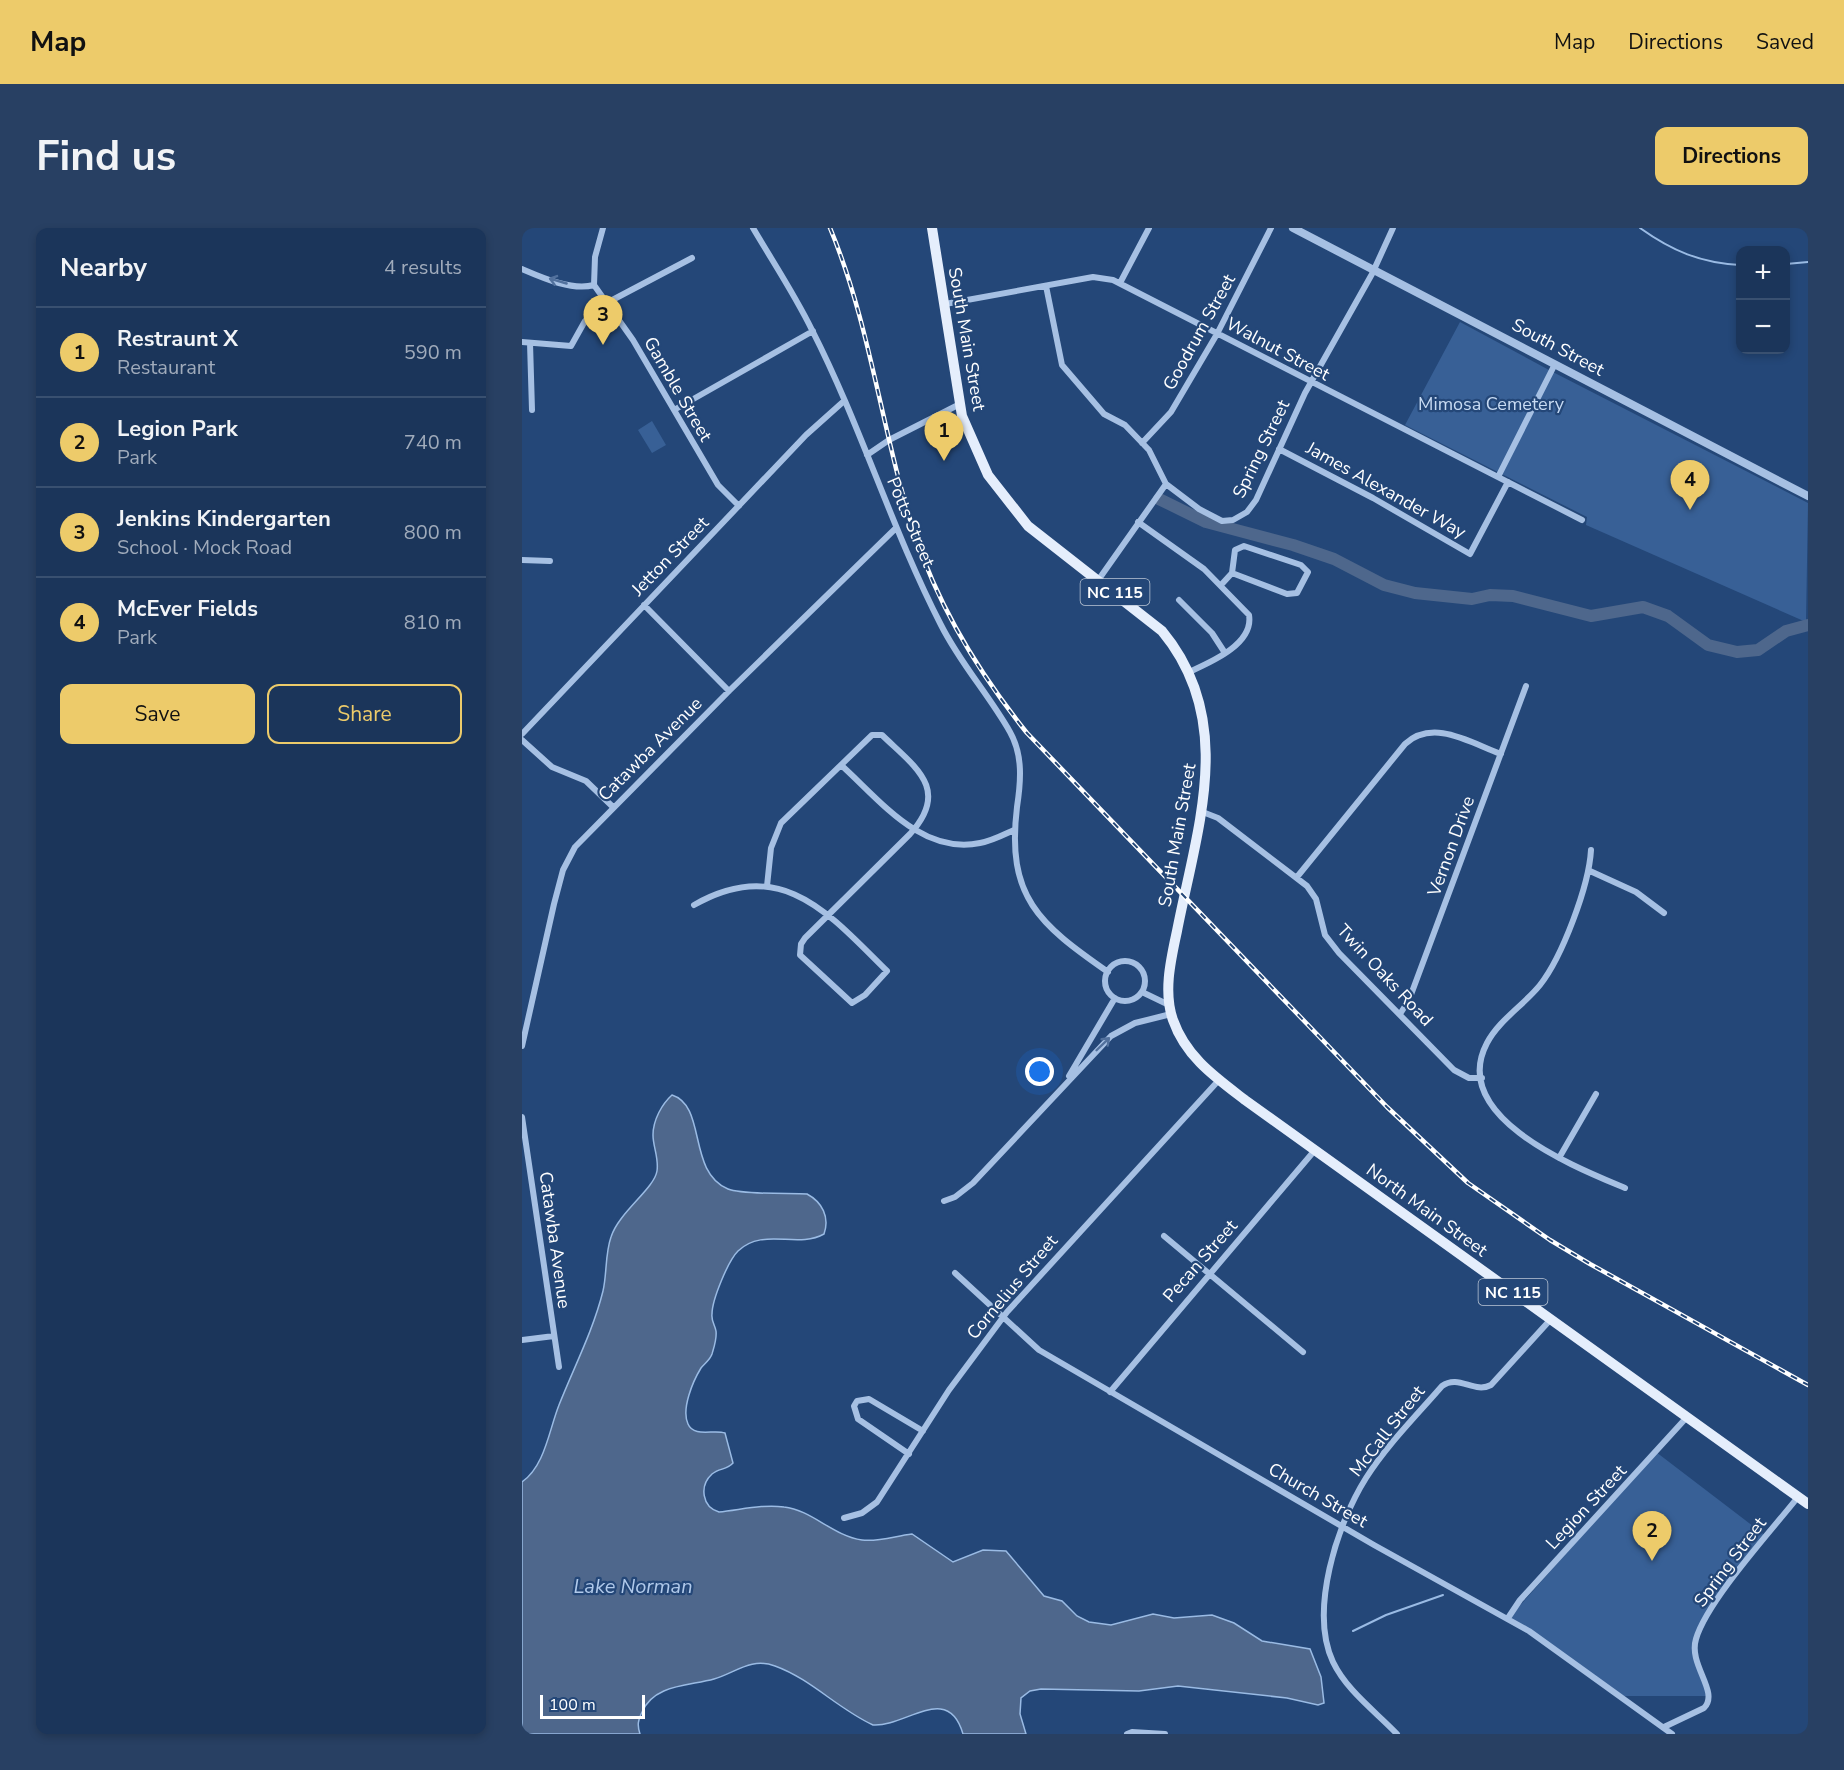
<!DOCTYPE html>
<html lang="en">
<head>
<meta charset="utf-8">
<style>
	body { margin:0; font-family:"Nunito Sans",sans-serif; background:#284063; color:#f1f3f6 }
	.controls { position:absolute; right:18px; top:18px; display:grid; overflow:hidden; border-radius:12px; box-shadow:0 3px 9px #0003 }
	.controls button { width:54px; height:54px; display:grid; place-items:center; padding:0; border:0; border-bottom:2px solid #395070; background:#1b355a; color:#f1f3f6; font:30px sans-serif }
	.scale { position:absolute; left:18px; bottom:15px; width:105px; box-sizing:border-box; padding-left:6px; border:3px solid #fff; border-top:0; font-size:16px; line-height:21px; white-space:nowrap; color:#fff; -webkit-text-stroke:4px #244778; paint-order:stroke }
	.you { position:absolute; left:518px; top:844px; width:21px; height:21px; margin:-15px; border:4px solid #fff; border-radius:50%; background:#1a73e8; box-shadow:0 0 0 9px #1a73e833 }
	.badge { display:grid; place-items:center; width:39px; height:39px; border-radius:50%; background:#edcb6a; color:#111; font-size:20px; font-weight:700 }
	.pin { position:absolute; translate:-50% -50px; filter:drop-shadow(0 2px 3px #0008) }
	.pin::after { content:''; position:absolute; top:32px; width:21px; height:18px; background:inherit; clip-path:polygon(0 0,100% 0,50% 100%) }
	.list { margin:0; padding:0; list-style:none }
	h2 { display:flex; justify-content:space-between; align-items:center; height:78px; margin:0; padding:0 24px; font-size:26px }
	h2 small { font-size:20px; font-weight:400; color:#a0abbb }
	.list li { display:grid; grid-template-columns:39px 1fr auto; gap:18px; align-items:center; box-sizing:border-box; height:90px; padding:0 24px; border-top:2px solid #395070 }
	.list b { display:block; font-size:22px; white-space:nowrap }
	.list p { margin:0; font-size:20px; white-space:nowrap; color:#a0abbb }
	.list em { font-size:20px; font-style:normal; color:#a0abbb }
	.actions { display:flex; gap:12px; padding:18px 24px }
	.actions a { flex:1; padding:14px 0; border:2px solid #edcb6a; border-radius:12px; text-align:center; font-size:21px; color:#edcb6a }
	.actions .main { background:#edcb6a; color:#111 }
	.map { position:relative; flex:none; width:1286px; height:1506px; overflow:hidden; border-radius:12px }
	header { display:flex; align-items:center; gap:36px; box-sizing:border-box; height:84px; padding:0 30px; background:#edcb6a; color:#111 }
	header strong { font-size:28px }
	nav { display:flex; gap:33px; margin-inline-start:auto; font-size:21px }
	.intro { display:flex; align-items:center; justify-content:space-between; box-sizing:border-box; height:144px; padding:0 36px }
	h1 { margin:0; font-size:42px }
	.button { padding:15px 27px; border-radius:12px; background:#edcb6a; color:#111; font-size:21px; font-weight:700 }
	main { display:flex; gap:36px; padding:0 36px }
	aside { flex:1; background:#1b355a; border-radius:12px; box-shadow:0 3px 9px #0003 }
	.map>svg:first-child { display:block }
</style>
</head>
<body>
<header>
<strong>Map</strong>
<nav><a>Map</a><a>Directions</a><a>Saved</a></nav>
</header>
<div class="intro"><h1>Find us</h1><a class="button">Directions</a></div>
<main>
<aside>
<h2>Nearby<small>4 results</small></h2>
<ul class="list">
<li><span class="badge">1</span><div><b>Restraunt X</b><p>Restaurant</p></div><em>590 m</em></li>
<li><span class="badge">2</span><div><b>Legion Park</b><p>Park</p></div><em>740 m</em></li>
<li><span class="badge">3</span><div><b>Jenkins Kindergarten</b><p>School · Mock Road</p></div><em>800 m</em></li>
<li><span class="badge">4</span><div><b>McEver Fields</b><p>Park</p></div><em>810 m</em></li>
</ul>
<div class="actions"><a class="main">Save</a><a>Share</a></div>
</aside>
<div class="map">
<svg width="1286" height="1506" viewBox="0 0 1286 1506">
	<rect width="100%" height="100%" fill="#244778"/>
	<path fill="#386096" d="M 938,94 L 1027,142 L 1286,275 L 1284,394 L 1064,297 L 1065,289 L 883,197 Z
		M 130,193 L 144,217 L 130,225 L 116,202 Z
		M 1134,1224 L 1244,1308 L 1194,1374 L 1172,1418 L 1187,1468 L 1102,1468 L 987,1390 Z"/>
	<path fill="#4e678c" stroke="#9abbe4" stroke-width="1.5" d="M 150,867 C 185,878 165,944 206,961 C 221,967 267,965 285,966 C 300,974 308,989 302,1006 C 275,1021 241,999 216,1023 C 206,1033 190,1072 190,1086 C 189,1093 193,1097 194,1103 C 195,1111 192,1119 190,1126 C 188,1132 183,1135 179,1140 C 171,1153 159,1181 166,1196 C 172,1210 192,1201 203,1205 L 211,1235 C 205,1242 197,1240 190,1246 C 177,1258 180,1279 197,1284 C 218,1282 241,1276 262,1279 C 290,1282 311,1308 340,1312 C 357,1314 373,1308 390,1306 L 431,1334 L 461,1322 L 484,1323 L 522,1368 L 540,1373 L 555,1388 L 567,1394 L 589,1397 L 631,1386 L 652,1390 L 690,1387 L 712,1395 L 740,1413 L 788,1421 L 799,1449 L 802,1475 L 796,1477 L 765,1470 L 656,1458 L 617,1463 L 519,1461 L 508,1463 L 499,1470 L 498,1486 L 504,1506 L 441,1506 C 426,1454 384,1499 351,1497 C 316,1481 289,1451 253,1438 C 229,1429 213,1445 192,1451 C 167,1458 132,1456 120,1484 C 116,1492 115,1497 118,1506 L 0,1506 L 0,1254 C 23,1238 27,1202 37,1177 C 52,1139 71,1103 81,1063 C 85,1046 83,1026 89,1009 C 97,984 132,961 135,943 C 137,930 131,919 131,907 C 131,892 140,876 150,867 Z"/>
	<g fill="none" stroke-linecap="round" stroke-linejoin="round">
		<path stroke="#9abbe4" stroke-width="2" d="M 1118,0 C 1150,23 1179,35 1218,37
			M 1264,36 L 1286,34
			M 831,1403 L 864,1387 L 921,1367"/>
		<path stroke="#4e678c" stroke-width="12" d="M 637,271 L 684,294 L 771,317 L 812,331 L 862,357 L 893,365 L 950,371 L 968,367 L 991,368 L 1069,388 L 1121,379 L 1146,388 L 1186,417 L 1215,424 L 1236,422 L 1264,403 L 1286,397"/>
		<path stroke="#a6c0e3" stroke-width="6" d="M 231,0 C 251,34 273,67 290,102 C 339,198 370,302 419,397 C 438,435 467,467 488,504 C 501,527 499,553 495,579 C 484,669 517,696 586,744
			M 0,41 C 21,50 50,63 72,57
			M 598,55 L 627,0
			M 72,57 L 111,112 L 196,257 L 217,278
			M 72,57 L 73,29 L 81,0
			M 524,58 L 540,137 L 582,186 L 603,197 L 627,222 L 644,256 L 677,281 L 700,293 L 711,292 L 725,284 L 734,272 L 783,165 L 850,46 L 871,0
			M 423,76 L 571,49 L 591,52 L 1060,292
			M 0,114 L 49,118 L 63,93 L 77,79 L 170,30
			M 8,115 L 10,182
			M 152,182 L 291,103
			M 620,215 L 649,184 L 695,106 L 749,0
			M 757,221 L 851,270 L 948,326 L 986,254
			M 345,227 L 367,212 L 438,176
			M 976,249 L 1033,136
			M 616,294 L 682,341 L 727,387 C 732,416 689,434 667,444
			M 722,318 L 779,337 L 786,344 L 775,365 L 765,366 L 710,345 L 713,322 Z
			M 0,332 L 28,333
			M 577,351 L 644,256
			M 699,357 L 710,345
			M 657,372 L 690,405 L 703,425
			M 122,377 L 207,463
			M 0,506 L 284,207 L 322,173
			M 0,512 L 30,539 L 64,553 L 91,579
			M 319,537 C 358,572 399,627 458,615 C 470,613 481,607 492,602
			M 678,583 L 696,590 L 785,658 L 794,671 L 803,707 L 817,725 L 932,842 L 947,850 L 960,850
			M 1069,622 C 1067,658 1040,729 1018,757 C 1002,777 977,792 965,815 C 926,889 1053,939 1103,960
			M 1068,643 L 1114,664 L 1142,685
			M 775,649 L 883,516 C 911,490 949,515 979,526
			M 172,677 C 260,627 307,686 365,743 L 343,767 L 330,775 L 278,727 L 279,716 L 283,710 L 388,606 C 429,561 393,539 360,507 L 350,507 L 259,595 L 249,620 L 245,658
			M583 753a20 20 0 1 1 40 0a20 20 0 1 1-40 0Z
			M 620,764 L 647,777
			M 878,786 L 887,772 L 1004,458
			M 0,818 L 32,676 L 41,642 L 53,619 L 207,463 L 374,300
			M 547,848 L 593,770
			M 0,889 L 37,1139
			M 1037,930 L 1074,866
			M 422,973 L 433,969 L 451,955 L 589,808 L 613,795 L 649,786
			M 642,1008 L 781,1124
			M 433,1045 L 517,1122 L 852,1317 L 1007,1403 L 1150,1506
			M 0,1112 L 32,1108
			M 588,1164 L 793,922
			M 387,1226 L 336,1191 L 332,1178 L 335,1173 L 347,1171 L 401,1203
			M 322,1290 L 340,1285 L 355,1274 L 427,1162 L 485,1084 L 697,852
			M 986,1390 L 998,1372 L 1165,1189
			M 1142,1499 L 1182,1480 C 1198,1464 1166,1437 1174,1411 C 1185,1373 1250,1302 1276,1269
			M 605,1506 L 610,1504 L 643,1506
			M 875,1506 C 853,1483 825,1463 811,1434 C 787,1383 815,1296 844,1250 C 865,1217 894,1188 920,1158 C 937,1146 952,1166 969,1157 L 1029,1091"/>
		<path stroke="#a6c0e3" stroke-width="8" d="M 771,0 L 1286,268"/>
		<path stroke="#e5eefc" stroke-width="10" d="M 410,0 L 440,188 L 466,247 L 506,298 L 640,403 C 715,493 675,600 655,703 C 649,731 641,764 651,792 C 664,829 693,849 723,872 L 1286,1276"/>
		<defs>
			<path id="rail" d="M 308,0 C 349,98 360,207 393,307 C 417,380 457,445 505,505 L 865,879 L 946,955 L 1028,1012 L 1068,1036 L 1286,1157"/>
		</defs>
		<use href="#rail" stroke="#fff" stroke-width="4.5"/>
		<use href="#rail" stroke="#244778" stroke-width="2" stroke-dasharray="7" stroke-linecap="butt"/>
	</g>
	<defs><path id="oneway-shaft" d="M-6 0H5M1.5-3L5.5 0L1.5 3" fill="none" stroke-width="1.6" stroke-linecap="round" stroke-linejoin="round" transform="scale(1.5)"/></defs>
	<g stroke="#52719d">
		<use href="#oneway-shaft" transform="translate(36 53) rotate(-164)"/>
		<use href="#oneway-shaft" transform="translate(581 816) rotate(-44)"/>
	</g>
	<g text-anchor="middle" stroke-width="4.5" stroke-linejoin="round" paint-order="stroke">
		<g fill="#244778" stroke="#bdc8d6" stroke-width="1.5">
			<rect x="558.5" y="351" width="69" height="26" rx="4.5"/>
			<rect x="956.5" y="1051" width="69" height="26" rx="4.5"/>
		</g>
		<g font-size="16" font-weight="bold" fill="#fff">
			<text x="593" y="370">NC 115</text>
			<text x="991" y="1070">NC 115</text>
		</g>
		<g font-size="18" fill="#fff" stroke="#244778">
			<text transform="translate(677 104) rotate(-61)" y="6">Goodrum Street</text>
			<text transform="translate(445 111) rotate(80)" y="6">South Main Street</text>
			<text transform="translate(1036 119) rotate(28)" y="6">South Street</text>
			<text transform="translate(756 121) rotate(28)" y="6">Walnut Street</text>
			<text transform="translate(156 161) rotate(60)" y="6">Gamble Street</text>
			<text transform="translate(739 221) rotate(-64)" y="6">Spring Street</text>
			<text transform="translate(864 262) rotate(29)" y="6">James Alexander Way</text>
			<text transform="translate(389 294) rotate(67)" y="6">Potts Street</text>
			<text transform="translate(148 328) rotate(-46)" y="6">Jetton Street</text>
			<text transform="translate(128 521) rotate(-45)" y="6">Catawba Avenue</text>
			<text transform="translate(655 607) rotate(-80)" y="6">South Main Street</text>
			<text transform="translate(929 618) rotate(-70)" y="6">Vernon Drive</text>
			<text transform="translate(863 747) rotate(47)" y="6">Twin Oaks Road</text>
			<text transform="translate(905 982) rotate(36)" y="6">North Main Street</text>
			<text transform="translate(33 1012) rotate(82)" y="6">Catawba Avenue</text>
			<text transform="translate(678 1033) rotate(-49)" y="6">Pecan Street</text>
			<text transform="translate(490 1059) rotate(-50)" y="6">Cornelius Street</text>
			<text transform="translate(865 1203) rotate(-52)" y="6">McCall Street</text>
			<text transform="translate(796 1267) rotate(30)" y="6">Church Street</text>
			<text transform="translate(1064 1279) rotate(-47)" y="6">Legion Street</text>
			<text transform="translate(1208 1334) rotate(-53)" y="6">Spring Street</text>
		</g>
		<g font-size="18" fill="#c8dbf3" stroke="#244778">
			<text x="969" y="182">Mimosa Cemetery</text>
		</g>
		<g font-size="20" font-style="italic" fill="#b1caeb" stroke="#244778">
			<text x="111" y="1365">Lake Norman</text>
		</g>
	</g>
</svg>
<div class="controls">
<button>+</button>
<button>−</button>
</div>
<div class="scale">100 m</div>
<div class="you"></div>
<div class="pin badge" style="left:422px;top:233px">1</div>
<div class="pin badge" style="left:1130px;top:1333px">2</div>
<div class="pin badge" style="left:81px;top:117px">3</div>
<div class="pin badge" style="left:1168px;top:282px">4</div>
</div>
</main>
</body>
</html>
